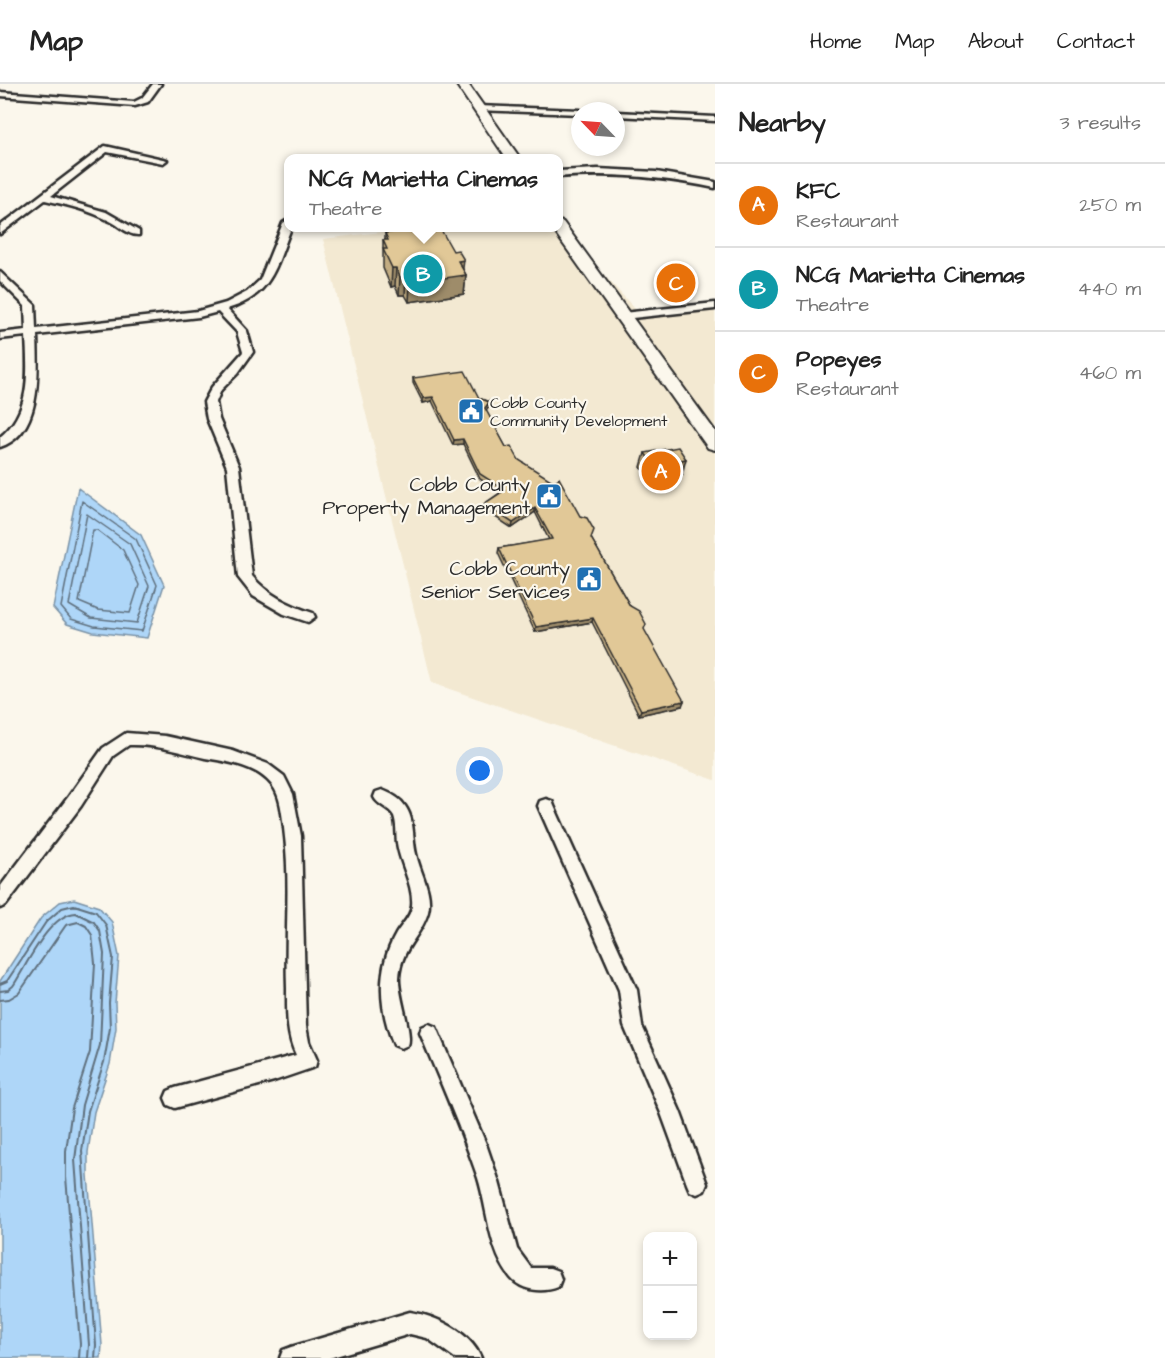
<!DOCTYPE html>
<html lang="en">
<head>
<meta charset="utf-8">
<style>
	body { margin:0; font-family:"Architects Daughter",sans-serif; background:#f2f2f2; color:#222 }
	.controls { position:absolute; right:18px; bottom:18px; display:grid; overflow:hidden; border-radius:12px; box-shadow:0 3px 9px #0003 }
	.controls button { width:54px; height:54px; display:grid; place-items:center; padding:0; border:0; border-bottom:2px solid #e0e0e0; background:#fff; color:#222; font:30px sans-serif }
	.compass { position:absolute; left:571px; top:18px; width:54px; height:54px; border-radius:50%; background:#fff; box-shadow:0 3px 9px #0003; rotate:295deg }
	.you { position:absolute; left:480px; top:687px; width:21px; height:21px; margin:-15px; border:4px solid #fff; border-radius:50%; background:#1a73e8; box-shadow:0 0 0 9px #1a73e833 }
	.badge { display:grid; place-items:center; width:39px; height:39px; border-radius:50%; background:#1f6fb2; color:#fff; font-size:20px; font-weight:700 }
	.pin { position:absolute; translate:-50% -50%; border:3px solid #fff; box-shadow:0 2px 6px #0006 }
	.popup { position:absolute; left:284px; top:70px; width:279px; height:78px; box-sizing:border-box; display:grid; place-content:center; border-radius:12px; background:#fff; filter:drop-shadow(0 2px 4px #0005); font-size:20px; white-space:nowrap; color:#767676 }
	.popup b { font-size:22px; color:#222 }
	.popup::after { content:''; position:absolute; left:50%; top:100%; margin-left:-12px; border:12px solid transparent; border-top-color:#fff }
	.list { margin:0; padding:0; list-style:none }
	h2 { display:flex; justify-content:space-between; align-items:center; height:78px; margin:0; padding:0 24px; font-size:26px }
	h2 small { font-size:20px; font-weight:400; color:#767676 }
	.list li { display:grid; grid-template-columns:39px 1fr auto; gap:18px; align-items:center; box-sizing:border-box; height:84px; padding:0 24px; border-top:2px solid #e0e0e0 }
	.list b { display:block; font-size:22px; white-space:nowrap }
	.list p { margin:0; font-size:20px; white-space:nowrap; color:#767676 }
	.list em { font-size:20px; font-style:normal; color:#767676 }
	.map { position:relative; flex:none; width:715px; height:1274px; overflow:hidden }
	header { display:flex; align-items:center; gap:36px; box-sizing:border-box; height:84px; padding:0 30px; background:#fff; border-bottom:2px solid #e0e0e0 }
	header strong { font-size:28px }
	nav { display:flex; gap:33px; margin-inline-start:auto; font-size:21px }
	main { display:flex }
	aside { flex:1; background:#fff }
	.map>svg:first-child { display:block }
</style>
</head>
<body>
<header>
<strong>Map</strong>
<nav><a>Home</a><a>Map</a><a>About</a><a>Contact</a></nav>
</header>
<main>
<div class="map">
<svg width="715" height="1274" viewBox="0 0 715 1274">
	<rect width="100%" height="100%" fill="#fbf7ec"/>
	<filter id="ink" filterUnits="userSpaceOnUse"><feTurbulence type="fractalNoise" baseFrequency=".0167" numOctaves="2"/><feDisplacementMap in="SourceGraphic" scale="12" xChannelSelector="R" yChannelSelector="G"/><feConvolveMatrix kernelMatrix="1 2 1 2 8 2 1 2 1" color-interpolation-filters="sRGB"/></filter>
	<g filter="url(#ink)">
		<path fill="#f3e9d2" d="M 558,130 L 584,169 L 635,225 L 657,226 L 715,221 L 715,696 L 432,599 L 323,155 L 415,144 L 558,144 Z"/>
		<path fill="#aed6f8" stroke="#7a92a6" stroke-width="1.5" d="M 78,404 L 141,451 L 164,501 L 147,554 L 93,548 L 67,540 L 53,524 Z
			M 74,815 L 99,823 L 112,838 L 119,872 L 115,919 L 116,944 L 110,980 L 94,1028 L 88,1068 L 88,1091 L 102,1261 L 101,1274 L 0,1274 L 0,897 L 41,834 L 60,818 Z"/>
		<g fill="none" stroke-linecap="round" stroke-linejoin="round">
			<path stroke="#5f6f7d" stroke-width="1.5" d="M 82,417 L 136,455 L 157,501 L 142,547 L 94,542 L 71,535 L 61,523 Z
				M 87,430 L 130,460 L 149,502 L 137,539 L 91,534 L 69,521 Z
				M 93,446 L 97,446 L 123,466 L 139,501 L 130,529 L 98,526 L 79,518 Z
				M 69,822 L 79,822"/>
			<path stroke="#5f6f7d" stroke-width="2" d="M 0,900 L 7,897 L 46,838 L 62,824 L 74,821 L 96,828 L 106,841 L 113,873 L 109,919 L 110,944 L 104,978 L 88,1027 L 82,1067 L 96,1261 L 95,1274
				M 0,907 L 8,906 L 13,902 C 27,881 49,830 76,829 L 94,838 L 100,847 L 104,870 L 100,961 L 82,1021 L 75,1076 L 89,1261 L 88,1274
				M 0,916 L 9,915 L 19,909 L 66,841 L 78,838 L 86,842 L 92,851 L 95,879 L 90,968 L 72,1024 L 66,1067 L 66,1093 L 80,1260 L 79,1274"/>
			<defs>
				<path id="minor" d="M 153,0 L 161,0 L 148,18 L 135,22 L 0,12 L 0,8 L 134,18 L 142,14 Z
					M 478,22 L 580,26 L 583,27 L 580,27 L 580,30 L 475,26 L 474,24 Z
					M 616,28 L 715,33 L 715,37 L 616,32 Z
					M 105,62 L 167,76 L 163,79 L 107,68 L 51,112 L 106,128 L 139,147 L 139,151 C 129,152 119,141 110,137 C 89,126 67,121 45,116 L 0,150 L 0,142 Z
					M 598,85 L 656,88 L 715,98 L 715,104 C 662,93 612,88 558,93 L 558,87 Z
					M 288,136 L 288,144 L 291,144 C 276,182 272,212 227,225 L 247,247 L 253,268 L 238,289 L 221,306 L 216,318 L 219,335 L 239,383 L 252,492 C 268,511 289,521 313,529 L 315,533 L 308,538 L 284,530 L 253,512 L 238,493 L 227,383 L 207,335 L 204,318 L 212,303 L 243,268 L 237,248 L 218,228 L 199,233 L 37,251 C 38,285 43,350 0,363 L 0,353 C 31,328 28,289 26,252 L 0,255 L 0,249 L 26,246 L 25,222 L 0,197 L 0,188 L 35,221 L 36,245 L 198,227 L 226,219 L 247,208 L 260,196 L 283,139 Z
					M 715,219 L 715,225 L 623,235 L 618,232 L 623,229 Z
					M 126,649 L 165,652 L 233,667 L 268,680 L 284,692 L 293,710 L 301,752 L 306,942 L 309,958 L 317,976 L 315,983 L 274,997 L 175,1024 L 168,1021 L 165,1014 L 168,1007 L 175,1004 L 296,971 C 286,950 287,927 287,904 C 285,851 291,797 284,744 C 282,730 281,712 272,701 C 256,681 228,678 205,674 C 180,668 155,660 129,661 L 113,672 L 81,722 L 6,821 L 0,824 L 0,803 L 69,712 L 103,664 Z
					M 382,706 C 390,709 400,714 405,722 C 415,736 412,754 416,770 C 420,789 433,808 428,828 C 421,853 401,863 399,894 C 398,912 413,950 408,961 L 401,964 L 394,961 C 379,925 376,885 396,850 C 401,841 411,833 412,822 C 414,801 400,781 397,759 C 396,751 397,740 394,732 C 389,723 378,722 374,713 L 376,708 Z
					M 546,715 L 552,717 L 554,722 L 637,906 L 642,942 L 680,1027 L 707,1100 L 704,1107 L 697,1110 L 690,1107 L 687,1100 L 661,1029 L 624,942 L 619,906 L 538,722 L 540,717 Z
					M 429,940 L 436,943 L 486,1060 L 499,1098 L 517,1165 L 531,1184 L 550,1184 L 558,1187 L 561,1195 L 558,1203 C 543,1209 522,1207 511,1194 C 489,1168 488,1126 478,1094 C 461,1044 440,997 420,949 L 422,943 Z
					M 410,1228 C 437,1232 470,1248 481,1274 L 455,1274 L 427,1254 L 410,1250 L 329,1274 L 280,1274 L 283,1266 L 291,1263 Z"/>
				<path id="primary" d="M 456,0 L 468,0 L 520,74 L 506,74 Z
					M 558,137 L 563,138 L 715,347 L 715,366 L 708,364 L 552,144 L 558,144 Z"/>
			</defs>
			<use href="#minor" stroke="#2b2b2b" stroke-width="5"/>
			<use href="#primary" stroke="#2b2b2b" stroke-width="4"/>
			<use href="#minor" fill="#fbf7ec" fill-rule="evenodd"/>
			<use href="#primary" fill="#fbf7ec" fill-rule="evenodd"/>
		</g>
		<path fill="#c2ac82" stroke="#2b2b2b" stroke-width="1.5" d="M 385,149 L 463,185 L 466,191 L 464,210 L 409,218 L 405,211 L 399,211 L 395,202 L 391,203 L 383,184 L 383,156 L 385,156 Z
			M 413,294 L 479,314 L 489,318 L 489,323 L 486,327 L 506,363 L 591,454 L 644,546 L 682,622 L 639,631 L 592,538 L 535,548 L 498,469 L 499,464 L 549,456 L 535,428 L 512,444 L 483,425 L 484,420 L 501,408 L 480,395 L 463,360 L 453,361 L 432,317 L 423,319 L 413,299 Z
			M 645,369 L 682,390 L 649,395 L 641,383 Z"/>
		<path fill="#9e8c6a" stroke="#2b2b2b" stroke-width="1.5" d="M 464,176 L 462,192 L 466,191 L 464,210 L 409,218 L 410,199 L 458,177 Z
			M 392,184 L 396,184 L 395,202 L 391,203 Z
			M 406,192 L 405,211 L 399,211 L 400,193 Z
			M 433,313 L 432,317 L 423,319 L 423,314 Z
			M 489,318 L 489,323 L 484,329 L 485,324 Z
			M 463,355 L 463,360 L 453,361 L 454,356 Z
			M 686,375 L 682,390 L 649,395 L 653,381 Z
			M 535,424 L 535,428 L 512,444 L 513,439 Z
			M 593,534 L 592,538 L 535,548 L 536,543 Z
			M 684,617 L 682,622 L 639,631 L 641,626 Z"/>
		<path fill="#e1c897" stroke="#2b2b2b" stroke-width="1.5" d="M 440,144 L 453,167 L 458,166 L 464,176 L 458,177 L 466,191 L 410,199 L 406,192 L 400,193 L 396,184 L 392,184 L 383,165 L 387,165 L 383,156 L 388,156 L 385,149 Z
			M 465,287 L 479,314 L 489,318 L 485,324 L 506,363 L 511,362 L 519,376 L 554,398 L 559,394 L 580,432 L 587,434 L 594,446 L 591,454 L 630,522 L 639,527 L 646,540 L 644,545 L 684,617 L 641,626 L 593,534 L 536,543 L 499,464 L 552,455 L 535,424 L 513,439 L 484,420 L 505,406 L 480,390 L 463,355 L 454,356 L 433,313 L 423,314 L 413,294 Z
			M 678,363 L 686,375 L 653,381 L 645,369 Z"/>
	</g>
	<defs>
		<symbol id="civic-square" viewBox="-11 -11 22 22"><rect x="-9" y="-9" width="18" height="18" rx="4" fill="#1f6fb2" stroke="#fbf7ec"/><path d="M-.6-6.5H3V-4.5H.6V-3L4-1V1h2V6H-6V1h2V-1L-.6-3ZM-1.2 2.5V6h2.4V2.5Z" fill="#fff"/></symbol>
	</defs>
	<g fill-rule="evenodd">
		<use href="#civic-square" x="456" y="312" width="30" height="30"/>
		<use href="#civic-square" x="534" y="397" width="30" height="30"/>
		<use href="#civic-square" x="574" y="480" width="30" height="30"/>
	</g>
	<g text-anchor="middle" stroke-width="4.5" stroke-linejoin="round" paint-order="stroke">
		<g font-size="16" fill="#2b2b2b" stroke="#fbf7ec" text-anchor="start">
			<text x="490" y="324">Cobb County<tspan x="490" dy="18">Community Development</tspan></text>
		</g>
		<g font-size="20" fill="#2b2b2b" stroke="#fbf7ec" text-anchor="end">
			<text x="530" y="407">Cobb County<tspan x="530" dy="23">Property Management</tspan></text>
			<text x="570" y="491">Cobb County<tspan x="570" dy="23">Senior Services</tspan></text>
		</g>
	</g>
</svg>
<div class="controls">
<button>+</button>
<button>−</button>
</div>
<svg class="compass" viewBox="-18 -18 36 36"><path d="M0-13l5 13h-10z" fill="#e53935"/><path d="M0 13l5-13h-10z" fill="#767676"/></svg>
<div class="you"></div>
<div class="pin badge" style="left:661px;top:387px;background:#e8710a">A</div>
<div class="pin badge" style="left:423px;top:190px;background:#0f9aa8">B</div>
<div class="popup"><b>NCG Marietta Cinemas</b>Theatre</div>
<div class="pin badge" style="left:676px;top:199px;background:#e8710a">C</div>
</div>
<aside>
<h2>Nearby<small>3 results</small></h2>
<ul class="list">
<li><span class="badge" style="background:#e8710a">A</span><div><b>KFC</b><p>Restaurant</p></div><em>250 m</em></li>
<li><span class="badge" style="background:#0f9aa8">B</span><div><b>NCG Marietta Cinemas</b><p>Theatre</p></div><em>440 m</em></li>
<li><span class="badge" style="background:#e8710a">C</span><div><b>Popeyes</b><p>Restaurant</p></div><em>460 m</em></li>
</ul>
</aside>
</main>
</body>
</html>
